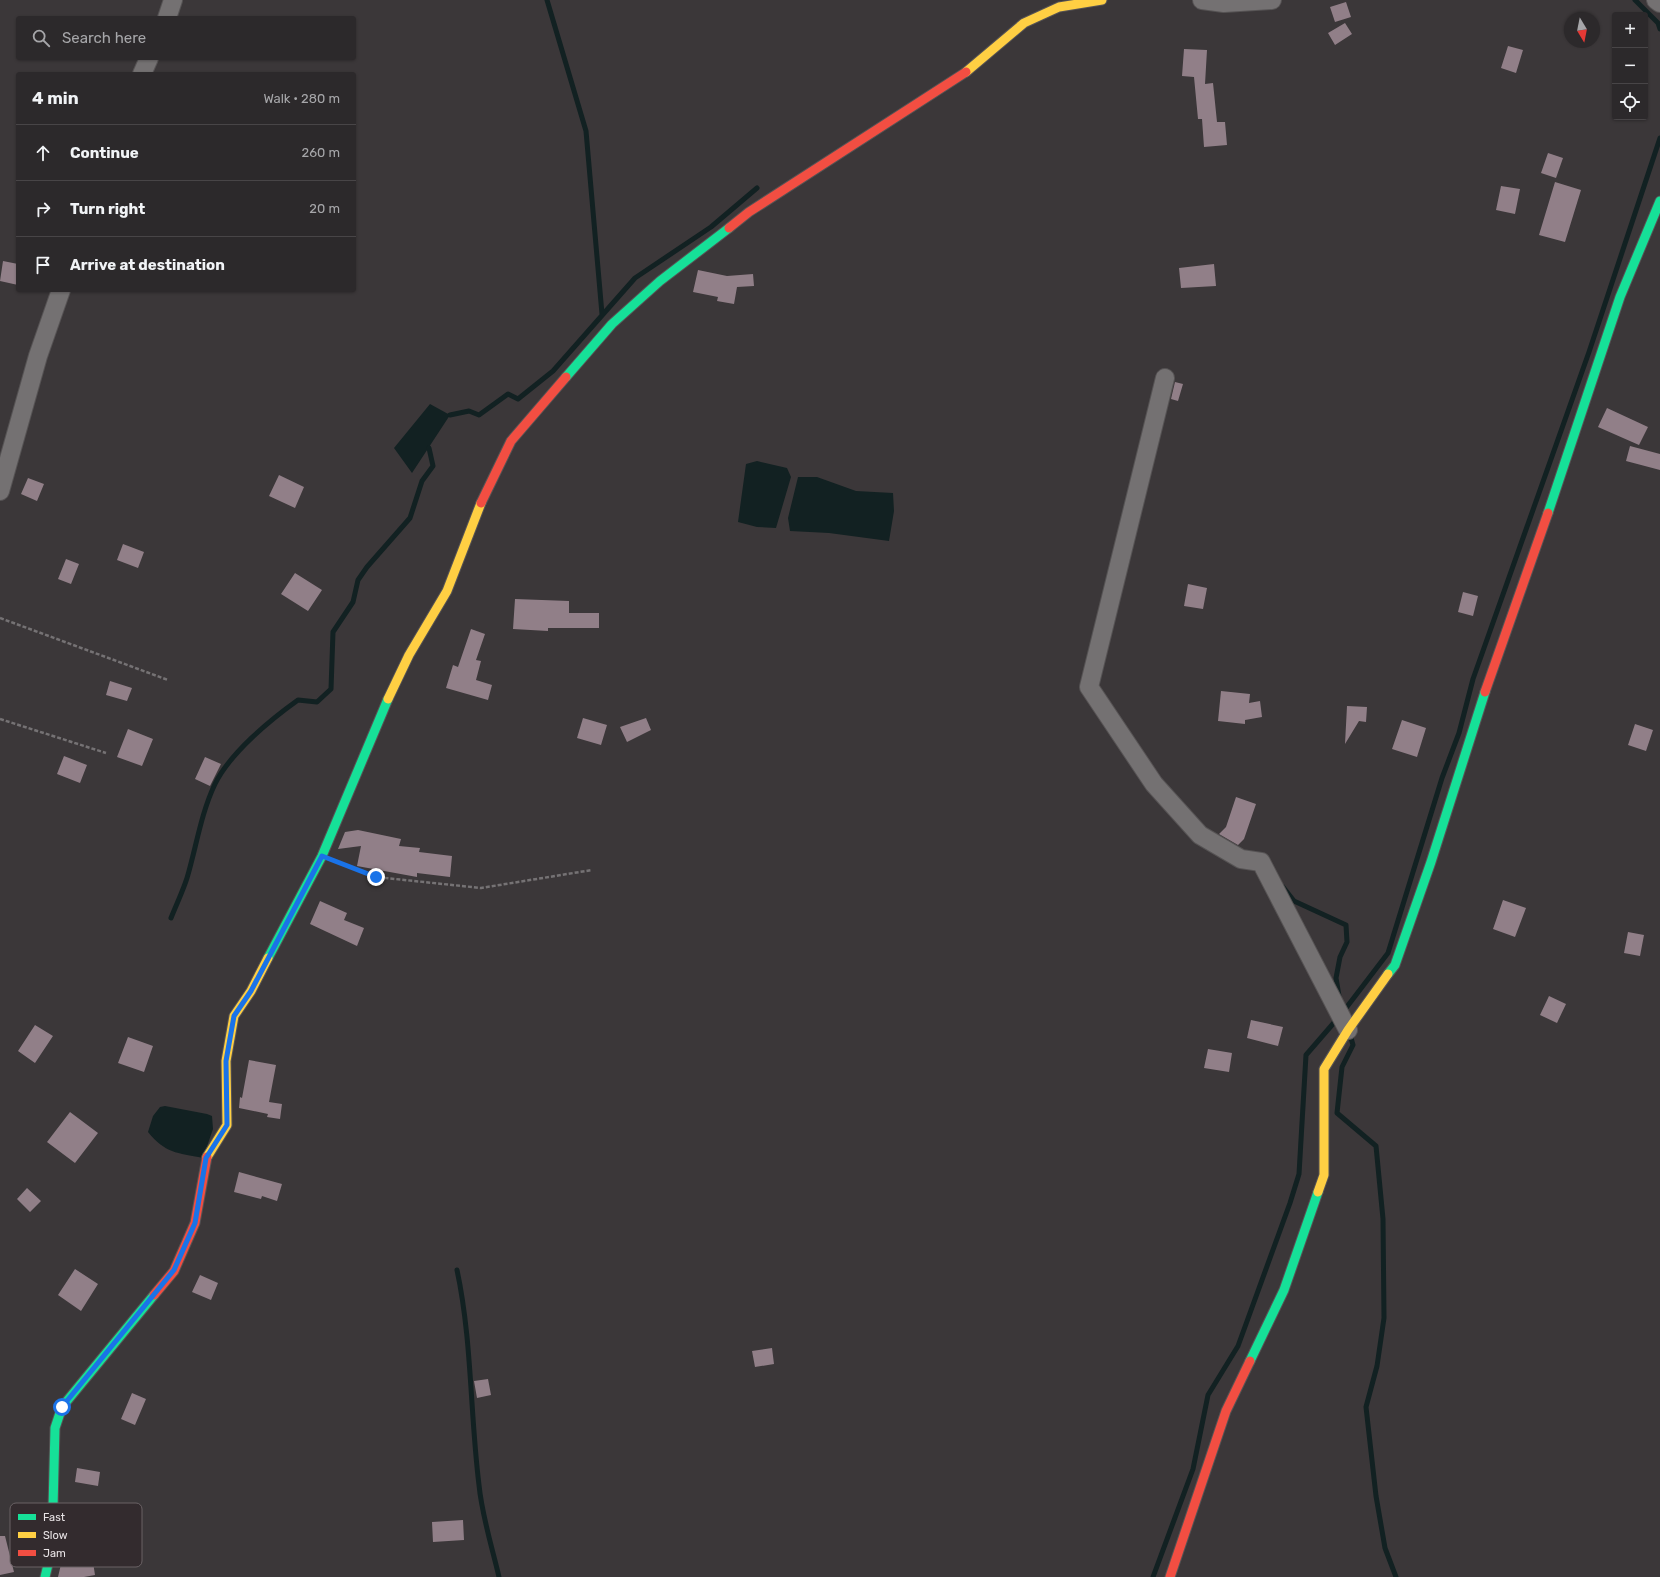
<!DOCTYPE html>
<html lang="en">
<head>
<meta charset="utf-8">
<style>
	body { margin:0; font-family:Rubik,sans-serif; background:#383537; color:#f1f3f6 }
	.controls { position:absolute; right:12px; top:12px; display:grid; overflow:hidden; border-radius:4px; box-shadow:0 1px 3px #0004 }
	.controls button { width:36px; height:36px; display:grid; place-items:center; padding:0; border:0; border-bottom:1px solid #484547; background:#2c292b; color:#f1f3f6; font:20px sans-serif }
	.compass { position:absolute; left:1564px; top:12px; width:36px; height:36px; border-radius:50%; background:#2c292b; box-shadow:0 1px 3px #0004; rotate:170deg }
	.stop { position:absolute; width:12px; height:12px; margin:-9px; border:3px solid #1a73e8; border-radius:50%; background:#fff }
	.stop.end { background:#1a73e8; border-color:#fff; box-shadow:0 1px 4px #0008 }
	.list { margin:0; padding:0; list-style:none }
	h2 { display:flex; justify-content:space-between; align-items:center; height:52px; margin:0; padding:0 16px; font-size:17px }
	h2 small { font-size:13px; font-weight:400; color:#a6a6a9 }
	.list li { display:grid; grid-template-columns:26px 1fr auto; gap:12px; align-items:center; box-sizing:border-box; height:56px; padding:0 16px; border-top:1px solid #484547 }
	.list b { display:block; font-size:15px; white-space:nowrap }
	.list em { font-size:13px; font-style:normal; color:#a6a6a9 }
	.icon { flex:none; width:22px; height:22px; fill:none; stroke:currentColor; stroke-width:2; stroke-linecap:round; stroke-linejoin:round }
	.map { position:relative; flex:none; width:1660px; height:1577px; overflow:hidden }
	.search { position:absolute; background:#2c292b; box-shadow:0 1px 3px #0004; left:16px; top:16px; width:340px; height:44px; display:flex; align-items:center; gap:10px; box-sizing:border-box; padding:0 14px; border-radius:4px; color:#a6a6a9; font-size:15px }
	.panel { position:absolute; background:#2c292b; box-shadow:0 1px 3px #0004; left:16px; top:72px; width:340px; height:220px; border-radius:4px }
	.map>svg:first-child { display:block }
</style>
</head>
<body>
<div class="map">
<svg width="1660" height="1577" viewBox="0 0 1660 1577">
	<rect width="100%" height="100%" fill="#3b3739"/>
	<path fill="#122122" d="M 430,404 L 450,415 L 412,473 L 394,448 Z
		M 757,461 L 787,468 L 791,477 L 776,528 L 757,527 L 738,522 L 746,464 Z
		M 798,477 L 817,477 L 856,491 L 893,493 L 894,511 L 889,541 L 829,533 L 790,531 L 788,518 Z
		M 165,1106 L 207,1114 L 212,1116 L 213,1129 L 203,1158 C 177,1153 165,1153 148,1132 L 153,1116 L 160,1107 Z"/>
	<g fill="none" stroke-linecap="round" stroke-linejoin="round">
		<path stroke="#122122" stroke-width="5" d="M 547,0 L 586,131 L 602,314
			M 1635,0 L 1658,23 L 1660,29
			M 450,415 L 469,411 L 479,415 L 508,394 L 518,399 L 553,371 L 635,278 L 711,227 L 757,188
			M 1283,887 L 1294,901 L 1346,925 L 1347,942 L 1340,957 L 1336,978 L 1339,996
			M 171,918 C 176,905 183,891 187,878 C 196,848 201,813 215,784 C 230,753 270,720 298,700 L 317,702 L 331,689 L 333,632 L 353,602 L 358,580 L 367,567 L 410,518 L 422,481 L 433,466 L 429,448
			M 1343,1012 L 1388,953 L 1442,778 L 1459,733 L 1473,679 L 1589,352 L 1660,138
			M 1351,1038 L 1353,1045 L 1342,1067 L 1337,1113 L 1376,1146 L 1383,1219 L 1384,1318 L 1377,1366 L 1366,1407 L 1376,1496 L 1385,1548 L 1396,1577
			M 457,1270 C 472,1340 470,1413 479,1485 C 482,1516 492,1547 499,1577
			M 1153,1577 L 1193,1469 L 1208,1395 L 1238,1346 L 1290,1203 L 1299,1174 L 1306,1055 L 1338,1018"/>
	</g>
	<path fill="#917f88" d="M 1346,2 L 1351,17 L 1335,22 L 1330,7 Z
		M 1345,23 L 1352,34 L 1335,45 L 1328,33 Z
		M 1508,46 L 1523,50 L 1516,73 L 1501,68 Z
		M 1184,49 L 1207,50 L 1205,84 L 1213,83 L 1217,122 L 1225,122 L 1227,145 L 1204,147 L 1202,119 L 1198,119 L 1194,77 L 1182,76 Z
		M 1548,153 L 1563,158 L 1556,178 L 1541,173 Z
		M 1555,182 L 1581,190 L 1565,242 L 1539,235 Z
		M 1501,186 L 1520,189 L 1515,214 L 1496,210 Z
		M 3,261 L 18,264 L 18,285 L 0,281 Z
		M 1214,264 L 1216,286 L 1181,288 L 1179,268 Z
		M 698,270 L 727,276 L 753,274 L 754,286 L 737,287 L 734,304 L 717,301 L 718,297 L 693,292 Z
		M 1175,382 L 1183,384 L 1178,401 L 1171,399 Z
		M 1607,408 L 1648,427 L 1639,445 L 1598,427 Z
		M 1630,446 L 1660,454 L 1660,470 L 1626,461 Z
		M 279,475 L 304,487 L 295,508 L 269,496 Z
		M 28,478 L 44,484 L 37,501 L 21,494 Z
		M 123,544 L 144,552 L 138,568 L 117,560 Z
		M 66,559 L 79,564 L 71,584 L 58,579 Z
		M 295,573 L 322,590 L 308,611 L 281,594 Z
		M 1188,584 L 1207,588 L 1203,609 L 1184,606 Z
		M 1463,592 L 1478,596 L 1473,616 L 1458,612 Z
		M 515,599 L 569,601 L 569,613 L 599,613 L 599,628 L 548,628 L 548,631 L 513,629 Z
		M 471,629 L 485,634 L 476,660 L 481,661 L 476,680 L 492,685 L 488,700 L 446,688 L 453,665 L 458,667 Z
		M 110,681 L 132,688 L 127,701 L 106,695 Z
		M 1221,691 L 1250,694 L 1249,703 L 1260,701 L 1262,717 L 1245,720 L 1245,724 L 1218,721 Z
		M 1347,706 L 1367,707 L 1366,722 L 1359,721 L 1345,744 Z
		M 583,718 L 607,725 L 601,745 L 577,738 Z
		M 646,718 L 651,730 L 627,742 L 620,727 Z
		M 1402,720 L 1426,728 L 1417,757 L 1392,749 Z
		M 1635,724 L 1653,730 L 1646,751 L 1628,745 Z
		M 128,729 L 153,739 L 142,766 L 117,757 Z
		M 64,756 L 87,765 L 80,783 L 57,774 Z
		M 205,757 L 221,764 L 210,786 L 195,779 Z
		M 1236,797 L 1256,804 L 1244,839 L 1238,845 L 1219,834 L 1226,827 Z
		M 358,830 L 401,839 L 399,846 L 420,848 L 419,852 L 452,856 L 450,877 L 417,873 L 417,877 L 357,866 L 361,846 L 338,849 L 345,832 Z
		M 1503,900 L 1526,908 L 1515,937 L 1493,929 Z
		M 320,901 L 347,913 L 344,920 L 364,928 L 357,946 L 310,924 Z
		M 1628,932 L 1644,935 L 1640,956 L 1624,953 Z
		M 1549,996 L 1566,1004 L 1557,1023 L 1540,1015 Z
		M 1251,1020 L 1283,1027 L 1278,1046 L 1247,1038 Z
		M 35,1025 L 53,1036 L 35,1063 L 18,1051 Z
		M 128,1037 L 153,1046 L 144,1072 L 118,1063 Z
		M 1208,1049 L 1232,1053 L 1229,1072 L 1204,1068 Z
		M 249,1060 L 276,1065 L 269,1102 L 282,1104 L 280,1119 L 267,1117 L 268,1114 L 239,1108 L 240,1097 L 242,1098 Z
		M 70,1112 L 98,1133 L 75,1163 L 47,1142 Z
		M 239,1172 L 282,1184 L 277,1201 L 262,1196 L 261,1199 L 234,1192 Z
		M 27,1188 L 41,1201 L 30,1212 L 17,1199 Z
		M 75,1269 L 98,1284 L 81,1311 L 58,1295 Z
		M 200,1275 L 218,1283 L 211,1300 L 192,1292 Z
		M 772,1348 L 774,1364 L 755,1367 L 752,1351 Z
		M 488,1379 L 491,1395 L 477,1398 L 474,1381 Z
		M 132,1393 L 146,1399 L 135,1425 L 121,1419 Z
		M 77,1468 L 100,1472 L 98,1486 L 75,1482 Z
		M 463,1520 L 464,1540 L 433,1542 L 432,1522 Z
		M 0,1536 L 5,1536 L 14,1572 L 0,1575 Z
		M 62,1560 L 76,1561 L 76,1566 L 93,1562 L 95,1575 L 84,1577 L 58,1577 Z"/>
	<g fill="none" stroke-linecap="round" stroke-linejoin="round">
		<defs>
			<path id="street" d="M 1202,0 L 1224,3 L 1272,0
				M 1656,0 L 1660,3
				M 167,18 L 173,0
				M 142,74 L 149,58
				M 1165,378 L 1089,687 L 1154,784 L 1200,835 L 1241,859 L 1261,862 L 1348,1030
				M 0,491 L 38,356 L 61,290"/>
			<path id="fast" d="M 566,377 L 612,324 L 660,281 L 729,228
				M 1548,513 L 1620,297 L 1660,201
				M 268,958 L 322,856 L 388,699
				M 1388,974 L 1395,965 L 1431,862 L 1485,692
				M 1250,1361 L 1284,1290 L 1318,1192
				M 45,1577 L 52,1548 L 55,1428 L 62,1407 L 154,1295"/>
			<path id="slow" d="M 966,72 L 1024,23 L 1059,7 L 1102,0
				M 388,699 L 409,655 L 447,591 L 481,503
				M 207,1157 L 227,1125 L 226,1061 L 234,1016 L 251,991 L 268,958
				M 1318,1192 L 1324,1175 L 1324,1069 L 1348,1030 L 1388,974"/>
			<path id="jam" d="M 729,228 L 749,212 L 966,72
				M 481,503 L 511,441 L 566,377
				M 1485,692 L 1548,513
				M 154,1295 L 174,1271 L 195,1223 L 207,1157
				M 1170,1577 L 1226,1411 L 1250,1361"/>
		</defs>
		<use href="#street" stroke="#565354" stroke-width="20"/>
		<use href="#fast" stroke="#565354" stroke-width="11"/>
		<use href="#slow" stroke="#565354" stroke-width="11"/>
		<use href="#jam" stroke="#565354" stroke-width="11"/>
		<path stroke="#757274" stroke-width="2.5" stroke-dasharray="4 2" stroke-linecap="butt" d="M 0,618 L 168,680
			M 0,719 L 106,753
			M 339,863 L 376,877 L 481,888 L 592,870"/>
		<use href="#street" stroke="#747172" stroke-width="18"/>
		<use href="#fast" stroke="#16e098" stroke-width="9"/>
		<use href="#slow" stroke="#ffcf43" stroke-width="9"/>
		<use href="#jam" stroke="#f24e42" stroke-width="9"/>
	</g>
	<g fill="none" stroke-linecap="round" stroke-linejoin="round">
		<path stroke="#1a73e8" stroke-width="5" d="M 62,1407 L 174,1270 L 195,1223 L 206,1158 L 227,1125 L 226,1061 L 234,1016 L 251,991 L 322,856 L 376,877"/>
	</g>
	<rect x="10" y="1503" width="132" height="64" rx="6" fill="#332b2e" stroke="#6a6265" stroke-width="1"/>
	<rect x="18" y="1514" width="18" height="6" fill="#16e098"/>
	<rect x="18" y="1532" width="18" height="6" fill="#ffcf43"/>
	<rect x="18" y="1550" width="18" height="6" fill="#f24e42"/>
	<g font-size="11" fill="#e9e4e6">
		<text x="43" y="1521">Fast</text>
		<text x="43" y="1539">Slow</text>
		<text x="43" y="1557">Jam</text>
	</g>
</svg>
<div class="controls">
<button>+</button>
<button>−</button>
<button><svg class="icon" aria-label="locate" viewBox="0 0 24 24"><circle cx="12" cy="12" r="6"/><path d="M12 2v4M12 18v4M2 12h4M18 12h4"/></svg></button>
</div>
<svg class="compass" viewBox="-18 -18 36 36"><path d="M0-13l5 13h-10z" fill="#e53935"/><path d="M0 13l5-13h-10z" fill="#a6a6a9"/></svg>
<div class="stop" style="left:62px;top:1407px"></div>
<div class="stop end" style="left:376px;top:877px"></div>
<div class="search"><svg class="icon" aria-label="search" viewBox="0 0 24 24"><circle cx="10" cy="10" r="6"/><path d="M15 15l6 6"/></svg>Search here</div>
<section class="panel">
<h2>4 min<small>Walk · 280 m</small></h2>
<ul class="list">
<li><svg class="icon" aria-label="ahead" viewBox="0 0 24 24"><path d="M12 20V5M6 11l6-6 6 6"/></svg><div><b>Continue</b></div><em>260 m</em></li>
<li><svg class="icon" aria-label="right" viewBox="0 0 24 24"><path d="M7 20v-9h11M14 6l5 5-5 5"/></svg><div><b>Turn right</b></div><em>20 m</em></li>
<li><svg class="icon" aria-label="arrive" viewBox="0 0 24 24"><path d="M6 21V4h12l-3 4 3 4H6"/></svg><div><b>Arrive at destination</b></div></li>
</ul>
</section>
</div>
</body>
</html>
